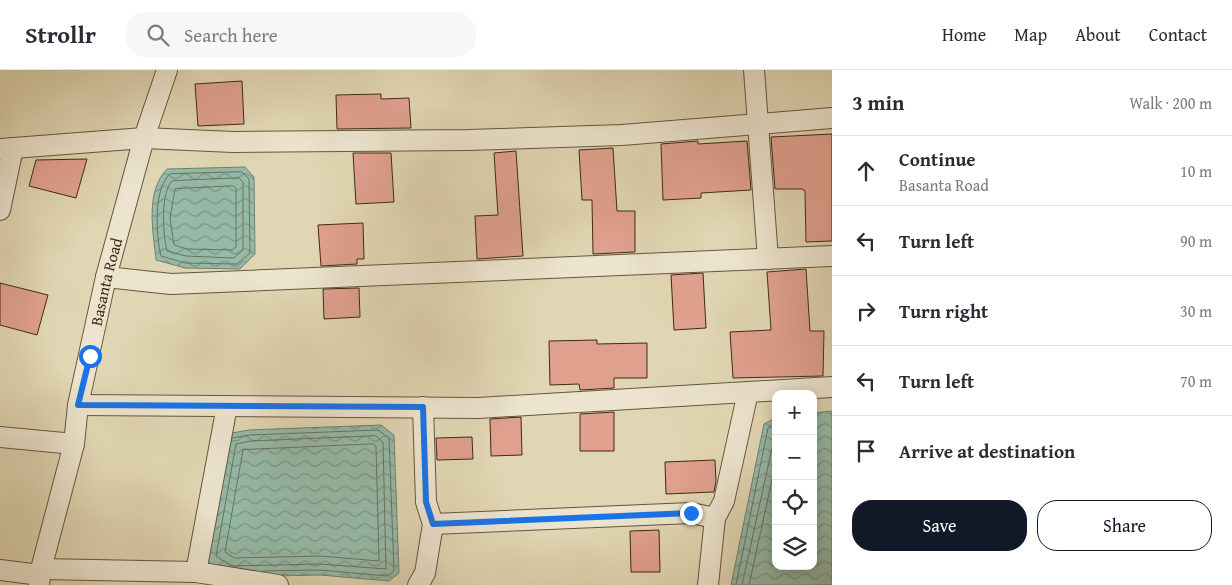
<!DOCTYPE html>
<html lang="en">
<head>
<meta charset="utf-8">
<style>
	body { margin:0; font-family:"Gentium Book Plus",serif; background:#f7f7f7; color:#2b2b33 }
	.controls { position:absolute; right:15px; bottom:15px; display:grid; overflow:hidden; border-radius:10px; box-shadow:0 2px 12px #0003 }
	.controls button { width:45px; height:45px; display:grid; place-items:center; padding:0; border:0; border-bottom:1px solid #e1e1e2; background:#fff; color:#2b2b33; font:25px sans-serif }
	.stop { position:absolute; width:15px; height:15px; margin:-11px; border:4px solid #1a73e8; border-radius:50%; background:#fff }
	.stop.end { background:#1a73e8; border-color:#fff; box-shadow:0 1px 5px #0008 }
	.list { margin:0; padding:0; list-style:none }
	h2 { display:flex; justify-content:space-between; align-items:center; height:65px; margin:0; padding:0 20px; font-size:21px }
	h2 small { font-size:16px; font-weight:400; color:#7c7c81 }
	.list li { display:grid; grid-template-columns:32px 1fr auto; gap:15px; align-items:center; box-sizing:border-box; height:70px; padding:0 20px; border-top:1px solid #e1e1e2 }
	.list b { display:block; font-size:19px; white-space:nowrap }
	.list p { margin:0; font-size:16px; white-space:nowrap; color:#7c7c81 }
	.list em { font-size:16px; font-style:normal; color:#7c7c81 }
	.actions { display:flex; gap:10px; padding:15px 20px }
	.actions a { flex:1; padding:11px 0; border:1px solid #111827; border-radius:20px; text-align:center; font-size:18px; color:#111827 }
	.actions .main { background:#111827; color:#fff }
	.icon { flex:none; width:28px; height:28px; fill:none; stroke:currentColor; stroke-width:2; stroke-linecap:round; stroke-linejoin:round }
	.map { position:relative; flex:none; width:832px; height:515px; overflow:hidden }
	header { display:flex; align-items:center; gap:30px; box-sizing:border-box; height:70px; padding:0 25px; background:#fff; border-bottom:1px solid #e1e1e2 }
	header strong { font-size:24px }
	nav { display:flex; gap:28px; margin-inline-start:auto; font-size:18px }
	.search { width:350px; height:45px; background:#f7f7f7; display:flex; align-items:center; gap:12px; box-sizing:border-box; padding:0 18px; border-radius:20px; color:#7c7c81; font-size:19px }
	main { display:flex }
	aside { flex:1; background:#fff }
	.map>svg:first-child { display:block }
</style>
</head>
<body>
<header>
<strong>Strollr</strong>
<div class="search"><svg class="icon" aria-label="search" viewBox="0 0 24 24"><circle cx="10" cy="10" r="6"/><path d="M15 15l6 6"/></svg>Search here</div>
<nav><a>Home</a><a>Map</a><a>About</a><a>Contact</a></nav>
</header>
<main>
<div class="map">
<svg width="832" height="515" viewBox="0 0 832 515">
	<defs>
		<pattern id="water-waves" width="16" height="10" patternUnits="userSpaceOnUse" patternTransform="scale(1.25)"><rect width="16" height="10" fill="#95baa8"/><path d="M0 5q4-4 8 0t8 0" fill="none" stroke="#7b9788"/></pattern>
	</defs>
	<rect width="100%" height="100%" fill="#e1d6b3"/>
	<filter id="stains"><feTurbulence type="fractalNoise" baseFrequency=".004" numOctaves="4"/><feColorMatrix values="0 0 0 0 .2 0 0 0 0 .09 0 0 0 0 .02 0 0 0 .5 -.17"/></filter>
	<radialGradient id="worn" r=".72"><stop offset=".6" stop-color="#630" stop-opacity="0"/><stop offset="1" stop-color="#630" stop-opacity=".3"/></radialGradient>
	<path fill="url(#water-waves)" stroke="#72806e" d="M 245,97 L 254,107 L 255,184 L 240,199 L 185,198 L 156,190 C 153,161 145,122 167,99 Z
		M 832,341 L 832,515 L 731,515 L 764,354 L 776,348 L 776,496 L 813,496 L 813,343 Z
		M 381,355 L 394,365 L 399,503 L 389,511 L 320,505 L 228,507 L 203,491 L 226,364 L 249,360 Z"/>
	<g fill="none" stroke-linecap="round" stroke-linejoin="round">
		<path stroke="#6a725f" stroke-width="1" d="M 242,102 L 249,109 L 250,183 L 237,194 L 185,193 L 161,186 C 156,166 153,118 170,104 Z
			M 239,108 L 243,112 L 243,180 L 234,188 L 186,186 L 167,181 C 163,166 160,123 172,111 Z
			M 233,116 L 236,118 L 236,177 L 232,180 L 187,179 L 174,175 L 170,148 L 175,119 Z
			M 376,366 L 383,372 L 386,499 L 320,494 L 231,496 L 216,486 L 236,374 L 251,371 Z
			M 232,368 L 250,365 L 378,360 L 389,368 L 394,501 L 387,506 L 320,500 L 263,501
			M 373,374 L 376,376 L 379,491 L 320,486 L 234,488 L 225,482 L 243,380 Z
			M 736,515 L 768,358 L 776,353
			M 742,515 L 776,360
			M 749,515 L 776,392"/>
	</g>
	<path fill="#e0a08e" stroke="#3e2a16" d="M 242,11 L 244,54 L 198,56 L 195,14 Z
		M 381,24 L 381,29 L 409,28 L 411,58 L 337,59 L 336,25 Z
		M 832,64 L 832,171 L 806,172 L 805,121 L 802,119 L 775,119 L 771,67 Z
		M 698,71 L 698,74 L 747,71 L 751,120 L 701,123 L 701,128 L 663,130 L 661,74 Z
		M 613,78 L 617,141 L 635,141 L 635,182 L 593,184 L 592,130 L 582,130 L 579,80 Z
		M 516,81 L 523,186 L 477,189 L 475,146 L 498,145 L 494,83 Z
		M 353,83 L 391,83 L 394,132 L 356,134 Z
		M 87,89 L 76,128 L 29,116 L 36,90 Z
		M 363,153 L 364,189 L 357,189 L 357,194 L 321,196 L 318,155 Z
		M 806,199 L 810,261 L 824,261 L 823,306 L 733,308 L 730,262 L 771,260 L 767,202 Z
		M 703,203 L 706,258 L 674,260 L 671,205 Z
		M 0,213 L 48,225 L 37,265 L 0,255 Z
		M 359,218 L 360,247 L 324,249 L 323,219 Z
		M 597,270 L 597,274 L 647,273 L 647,308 L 614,308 L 614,318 L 580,320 L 579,314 L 550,315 L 549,271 Z
		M 614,342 L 614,381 L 580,381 L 580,344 Z
		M 521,347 L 522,385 L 491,386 L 490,349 Z
		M 472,367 L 473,389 L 437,390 L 436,368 Z
		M 715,390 L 716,411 L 714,422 L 666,424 L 665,392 Z
		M 659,460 L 660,502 L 631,502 L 630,461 Z"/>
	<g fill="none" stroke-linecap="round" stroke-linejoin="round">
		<defs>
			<g id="minor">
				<path d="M 754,0 L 768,189"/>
				<path d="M 0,79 L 144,68 L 233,72 L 468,70 L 622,65 L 832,48"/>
				<path d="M 0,140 L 13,78"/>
				<path d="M 106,207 L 171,214 L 832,186"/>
				<path d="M 78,335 L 478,338 L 832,317"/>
				<path d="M 0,367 L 74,374"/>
				<path d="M 433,454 L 691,443 L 715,448"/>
				<path d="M 41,499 L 196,502 L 278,515"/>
				<path d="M 0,500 L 40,505"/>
				<path d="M 196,502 L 227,336"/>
				<path id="s1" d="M 39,515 L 41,499 L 74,374 L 78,335 L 106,207 L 144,68 L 167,0"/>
				<path d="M 418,515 L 425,503 L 433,454 L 426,432 L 423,337"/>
				<path d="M 708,515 L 715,448 L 724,431 L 748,322"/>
			</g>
		</defs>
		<use href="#minor" stroke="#67553d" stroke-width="22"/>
		<use href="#minor" stroke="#ece4ce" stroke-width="20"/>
	</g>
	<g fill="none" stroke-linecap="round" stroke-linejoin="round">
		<path stroke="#1a73e8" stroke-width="6" d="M 90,286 L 78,335 L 423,337 L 426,432 L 433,454 L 691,443"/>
	</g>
	<g text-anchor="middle" stroke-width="5" stroke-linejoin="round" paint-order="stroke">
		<g font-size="16" fill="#3e2a16" stroke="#ece4ce">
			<text dy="6" stroke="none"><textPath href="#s1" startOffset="311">Basanta Road</textPath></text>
		</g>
	</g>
	<rect width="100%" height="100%" filter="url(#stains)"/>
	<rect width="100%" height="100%" fill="url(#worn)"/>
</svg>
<div class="controls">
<button>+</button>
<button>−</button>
<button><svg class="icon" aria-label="locate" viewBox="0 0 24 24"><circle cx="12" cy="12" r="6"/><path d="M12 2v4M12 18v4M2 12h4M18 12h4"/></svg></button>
<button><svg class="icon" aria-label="layers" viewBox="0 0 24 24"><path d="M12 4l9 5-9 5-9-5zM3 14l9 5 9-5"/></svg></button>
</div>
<div class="stop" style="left:90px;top:286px"></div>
<div class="stop end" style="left:691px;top:443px"></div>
</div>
<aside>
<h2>3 min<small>Walk · 200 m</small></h2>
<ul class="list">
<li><svg class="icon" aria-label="ahead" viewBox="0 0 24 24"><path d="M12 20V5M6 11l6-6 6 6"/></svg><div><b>Continue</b><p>Basanta Road</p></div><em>10 m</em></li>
<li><svg class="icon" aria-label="left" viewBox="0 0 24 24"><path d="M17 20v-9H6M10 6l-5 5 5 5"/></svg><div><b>Turn left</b></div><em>90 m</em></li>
<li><svg class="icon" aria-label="right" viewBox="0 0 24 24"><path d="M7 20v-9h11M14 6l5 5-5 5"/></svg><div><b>Turn right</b></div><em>30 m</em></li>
<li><svg class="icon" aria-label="left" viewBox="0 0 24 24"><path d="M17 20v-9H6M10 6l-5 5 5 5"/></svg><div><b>Turn left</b></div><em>70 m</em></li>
<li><svg class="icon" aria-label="arrive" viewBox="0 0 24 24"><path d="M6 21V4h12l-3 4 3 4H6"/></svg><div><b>Arrive at destination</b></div></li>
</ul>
<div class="actions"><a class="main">Save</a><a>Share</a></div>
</aside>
</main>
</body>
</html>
